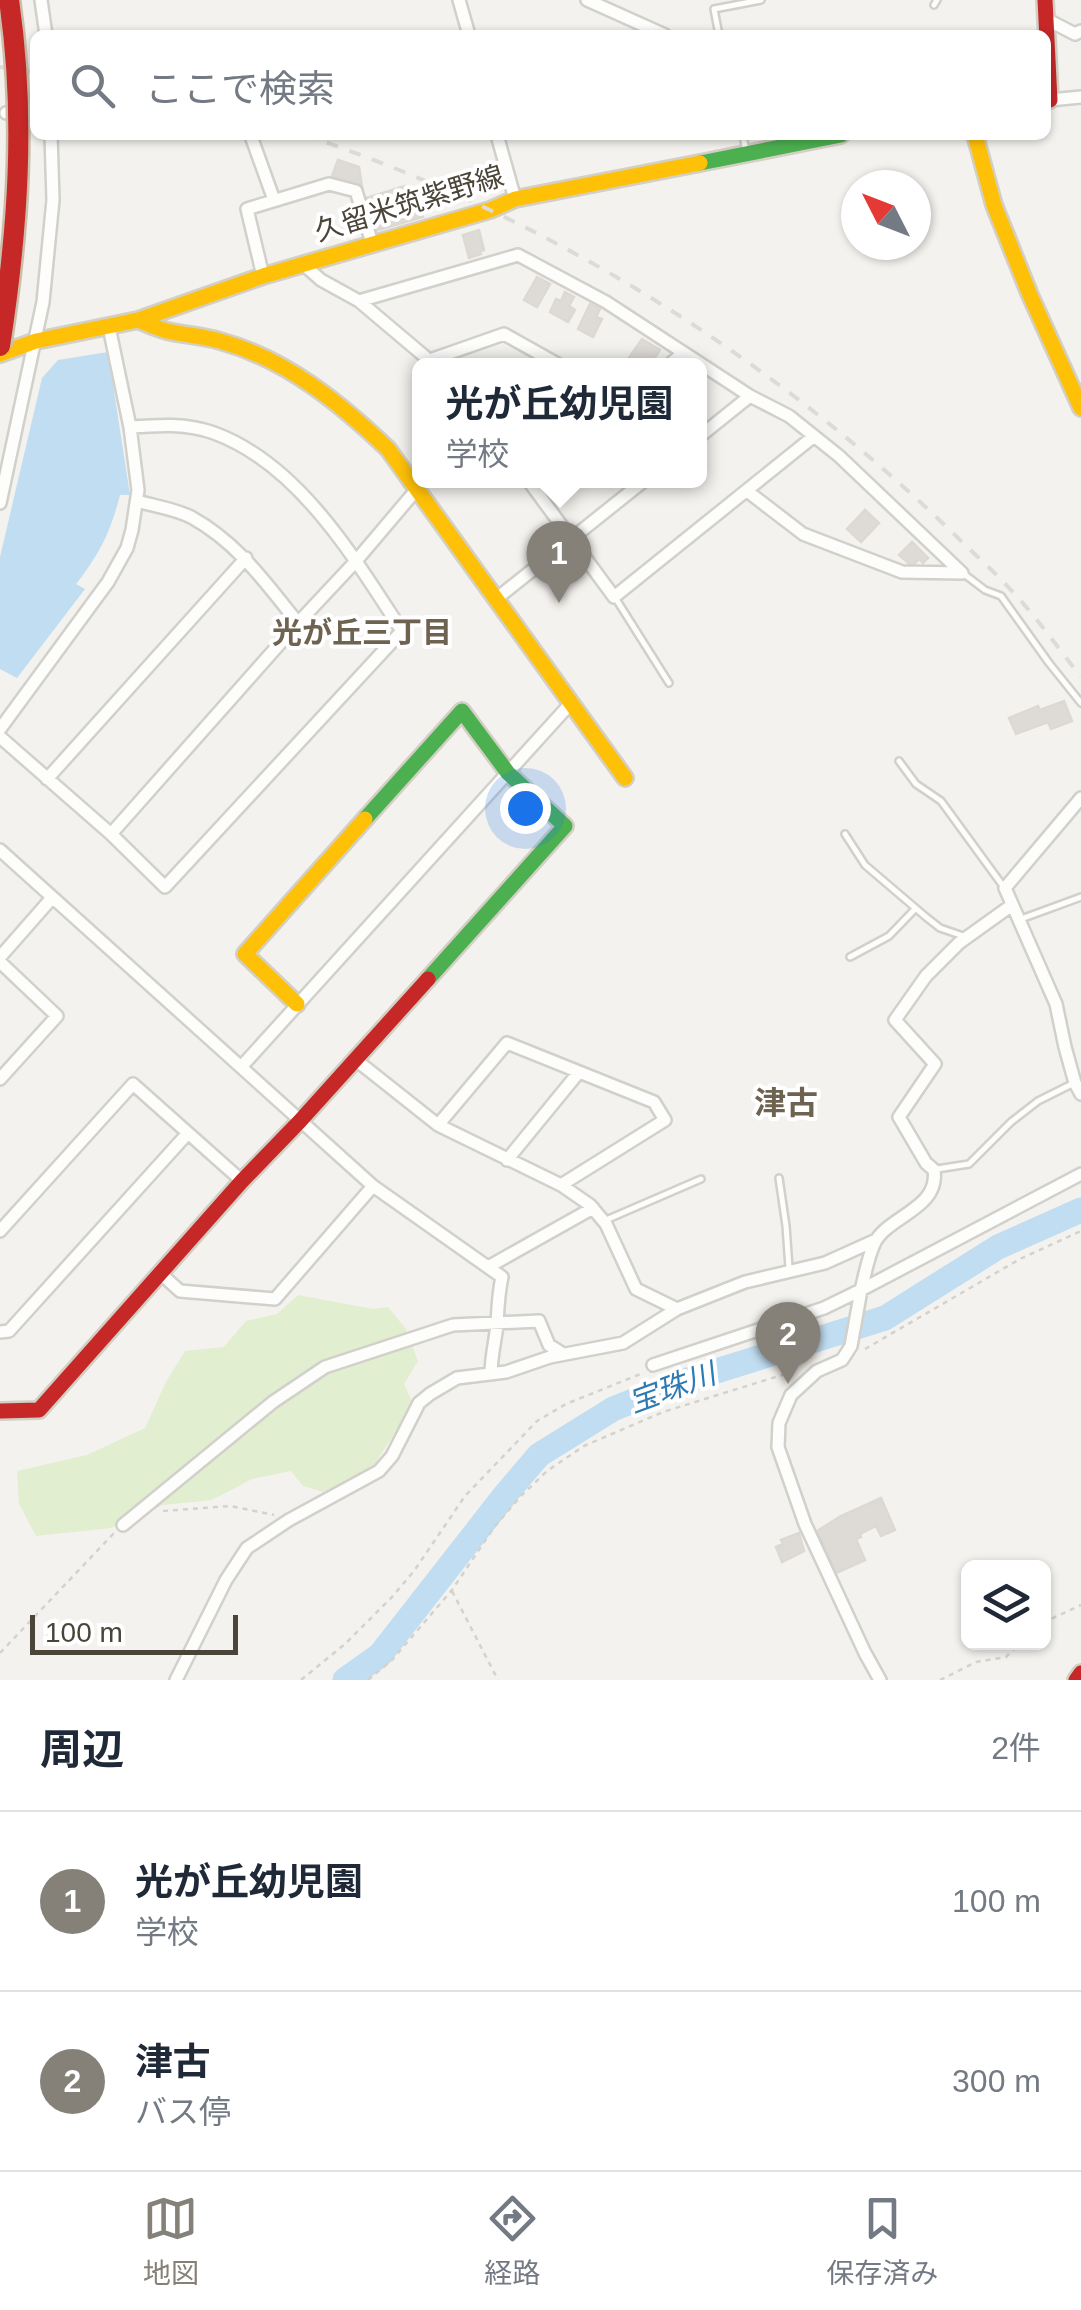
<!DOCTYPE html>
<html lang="ja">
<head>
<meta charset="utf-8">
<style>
	body { margin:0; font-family:Arial,"Noto Sans JP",sans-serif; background:#f6f6f7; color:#1f2937 }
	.controls { position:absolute; right:30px; bottom:30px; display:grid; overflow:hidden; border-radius:15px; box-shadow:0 2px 8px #0004 }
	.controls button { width:90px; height:90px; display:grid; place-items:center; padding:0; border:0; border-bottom:2px solid #e0e1e3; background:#fff; color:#1f2937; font:50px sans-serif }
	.compass { position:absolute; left:841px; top:170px; width:90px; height:90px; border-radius:50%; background:#fff; box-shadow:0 2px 8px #0004; rotate:312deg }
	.scale { position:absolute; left:30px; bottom:25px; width:208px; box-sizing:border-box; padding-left:10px; border:5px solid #4b4439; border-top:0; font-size:28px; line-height:35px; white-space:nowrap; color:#4b4439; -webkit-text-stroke:8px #fff; paint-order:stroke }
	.you { position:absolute; left:525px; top:808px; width:35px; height:35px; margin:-25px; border:8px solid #fff; border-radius:50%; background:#1a73e8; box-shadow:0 0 0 15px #1a73e833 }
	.badge { display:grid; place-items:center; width:65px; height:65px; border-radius:50%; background:#868178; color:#fff; font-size:32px; font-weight:700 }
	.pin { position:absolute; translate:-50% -82px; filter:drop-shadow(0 2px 5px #0008) }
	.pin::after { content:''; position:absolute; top:52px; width:35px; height:30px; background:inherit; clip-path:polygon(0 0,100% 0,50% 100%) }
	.popup { position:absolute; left:412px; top:358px; width:295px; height:130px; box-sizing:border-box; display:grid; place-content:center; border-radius:15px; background:#fff; filter:drop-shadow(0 2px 8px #0005); font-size:32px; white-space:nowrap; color:#747a83 }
	.popup b { font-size:38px; color:#1f2937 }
	.popup::after { content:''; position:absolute; left:50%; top:100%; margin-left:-20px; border:20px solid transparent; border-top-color:#fff }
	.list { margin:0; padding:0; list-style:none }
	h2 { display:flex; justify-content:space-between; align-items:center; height:130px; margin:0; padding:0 40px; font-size:42px }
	h2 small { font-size:32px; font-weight:400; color:#747a83 }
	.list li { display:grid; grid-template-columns:65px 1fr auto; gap:30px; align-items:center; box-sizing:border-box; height:180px; padding:0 40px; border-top:2px solid #e0e1e3 }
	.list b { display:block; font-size:38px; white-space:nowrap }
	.list p { margin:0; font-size:32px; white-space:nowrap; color:#747a83 }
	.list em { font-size:32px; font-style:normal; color:#747a83 }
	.icon { flex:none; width:55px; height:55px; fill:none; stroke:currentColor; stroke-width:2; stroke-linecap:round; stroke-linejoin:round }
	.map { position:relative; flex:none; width:1081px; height:1680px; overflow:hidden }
	.search { position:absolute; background:#fff; box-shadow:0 2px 8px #0004; left:30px; right:30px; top:30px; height:110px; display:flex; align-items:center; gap:25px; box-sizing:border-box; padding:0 35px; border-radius:15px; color:#747a83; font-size:38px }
	.sheet { height:490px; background:#fff }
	nav { display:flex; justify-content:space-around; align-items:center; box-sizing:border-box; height:140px; border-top:2px solid #e0e1e3; background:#fff; font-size:28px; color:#747a83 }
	nav a { display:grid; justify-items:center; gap:5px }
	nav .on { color:#868178 }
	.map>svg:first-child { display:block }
</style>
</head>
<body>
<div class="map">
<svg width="1081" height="1680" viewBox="0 0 1081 1680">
	<rect width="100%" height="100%" fill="#f4f2ee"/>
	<path fill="#e1eecf" d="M 298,1295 L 373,1309 L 388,1307 L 406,1329 L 418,1361 L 404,1384 L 413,1404 L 371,1470 L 323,1492 L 303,1486 L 291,1471 L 252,1479 L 212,1500 L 163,1505 L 111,1528 L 36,1536 L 19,1504 L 17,1471 L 87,1455 L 145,1428 L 166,1382 L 185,1351 L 224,1347 L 246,1321 L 277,1314 Z"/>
	<path fill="#c0ddf1" d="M 108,352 L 130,495 L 120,495 C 111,531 99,555 76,584 L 85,589 L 17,678 L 0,669 L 0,557 L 42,378 L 58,360 Z"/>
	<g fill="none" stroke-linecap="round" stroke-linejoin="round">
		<path stroke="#c0ddf1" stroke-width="25" d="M 345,1680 L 380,1655 L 505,1495 L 539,1455 L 613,1409 L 675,1384 L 885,1318 L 998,1247 L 1081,1210"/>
	</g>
	<path fill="#dedbd6" stroke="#dcd9d4" stroke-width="2.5" d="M 338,160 L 359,167 L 362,187 L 332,176 Z
		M 405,186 L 409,197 L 414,195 L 416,201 L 410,203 L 414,213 L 421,211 L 423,217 L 375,231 L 366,198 Z
		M 479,230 L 484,250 L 480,251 L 481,254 L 469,258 L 463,235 Z
		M 537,277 L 550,284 L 537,307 L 524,300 Z
		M 565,292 L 574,297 L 569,306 L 575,310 L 568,322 L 550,312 L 556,299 L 561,301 Z
		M 590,304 L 600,309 L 596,317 L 602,319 L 593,337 L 578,329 Z
		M 642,339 L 660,350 L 652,362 L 646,359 L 640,366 L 629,358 Z
		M 865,510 L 879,523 L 861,542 L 847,529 Z
		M 912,542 L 928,558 L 923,563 L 919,559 L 912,566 L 899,555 Z
		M 1064,701 L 1072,721 L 1051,729 L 1048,722 L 1016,734 L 1009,718 L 1038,706 L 1040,710 Z
		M 881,1498 L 895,1530 L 881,1536 L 876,1526 L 860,1534 L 861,1537 L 856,1539 L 865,1560 L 836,1573 L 817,1531 L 841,1516 Z
		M 799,1533 L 804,1551 L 782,1562 L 776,1547 L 783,1544 L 781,1540 Z"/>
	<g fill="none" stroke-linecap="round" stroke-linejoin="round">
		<defs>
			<path id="lane" d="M 934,5 L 937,0
				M 719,35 L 714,9 L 761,0
				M 743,135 L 746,152
				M 964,574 L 985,590 L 1001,596 L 1049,663 L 1081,703
				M 616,599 L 669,683
				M 899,761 L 916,784 L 941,801 L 1003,886
				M 845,834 L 865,865 L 926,917 L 940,928 L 966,937
				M 1021,919 L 1081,897
				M 850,957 L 889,936 L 915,909
				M 937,1169 L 969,1164 L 1011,1122 L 1038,1101 L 1072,1084
				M 779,1178 L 786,1226 L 789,1268
				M 606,1220 L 701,1179"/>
			<path id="street" d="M 41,0 L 46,35
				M 459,0 L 469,35
				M 587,0 L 665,35
				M 1046,19 L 1075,34 L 1081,31
				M 1050,100 L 1081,97
				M 6,113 L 35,104
				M 497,135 L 515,199
				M 251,136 L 274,200
				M 303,264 L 321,280 L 359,301 L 436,366
				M 263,276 L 247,209 L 329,184 L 356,191 L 372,243
				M 359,301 L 518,255 L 606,302 L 750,396 L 789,416 L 839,456 L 962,573
				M 430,360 L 504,334 L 561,366
				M 668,366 L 683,353
				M 699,437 L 750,396
				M 528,480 L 614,597 L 813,437
				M 747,491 L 803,534 L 902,572 L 962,573
				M 137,501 C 154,506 175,509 191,517 C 238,543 265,582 298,623
				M 0,503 L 43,302 L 53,200 L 51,135
				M 496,599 L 645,480
				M 0,729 L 108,582 L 127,548 L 132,530 L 138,490 L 130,427 L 109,327
				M 0,737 L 111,834 L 165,887 L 402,631 C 355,559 299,464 214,433 C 187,423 158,425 130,427
				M 47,779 L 246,558
				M 1081,798 L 1005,888 L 1056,1004 L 1065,1047 L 1075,1083 L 1081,1094
				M 111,834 L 298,623 L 356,561 L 417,489
				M 0,850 L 373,1186 L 502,1277 C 498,1295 498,1307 497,1325 C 495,1342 491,1357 491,1374
				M 0,957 L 51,899
				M 0,962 L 57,1016 L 0,1079
				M 356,1060 L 438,1125 L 561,1185 L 590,1205 L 606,1224 L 636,1289 L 677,1309
				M 242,1066 L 571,703
				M 438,1125 L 507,1043 L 654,1102 L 665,1120 L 561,1185
				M 507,1160 L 579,1072
				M 0,1231 L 133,1084 L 242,1181
				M 488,1267 L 593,1208
				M 161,1274 L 180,1291 L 275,1299 L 373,1186
				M 0,1332 L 9,1331 L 188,1133
				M 653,1365 L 824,1308 L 861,1290 C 865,1275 868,1256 875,1242 C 889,1216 940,1208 934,1170 L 926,1163 L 899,1117 L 935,1064 L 895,1020 L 926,976 L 959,943 L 1012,905
				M 123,1525 L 273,1402 L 325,1367 L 453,1325 L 539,1321 L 549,1345 L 563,1354
				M 176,1680 L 226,1580 L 247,1548 L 289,1520 L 379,1471 L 392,1456 L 419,1403 L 430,1394 L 457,1378 L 506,1372 L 550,1357 L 623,1343 L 677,1309 L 745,1282 L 825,1263 L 876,1240
				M 880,1680 L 865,1653 L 805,1524 L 778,1447 L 779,1423 L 791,1395 L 817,1371 L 842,1360 L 851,1346 L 861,1290 L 1081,1174"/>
			<path id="fast" d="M 700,163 L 841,135
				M 365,819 L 462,711 L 508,773 L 565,826 L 428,979"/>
			<path id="slow" d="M 975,135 L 994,205 L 1030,295 L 1081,408
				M 138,320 C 147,324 157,328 167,331 C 185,335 203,336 220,341 C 286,359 340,403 388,449 L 625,778
				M 0,354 L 36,341 L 138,320 L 263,276 L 490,210 L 515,199 L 700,163
				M 297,1004 L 245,954 L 365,819"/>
			<path id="jam" d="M 1045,0 L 1050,100 L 1046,100
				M 0,1411 L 39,1410 L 242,1181 L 300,1121 L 428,979
				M 1076,1680 L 1081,1673"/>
		</defs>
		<use href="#lane" stroke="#d2d0cb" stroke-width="10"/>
		<use href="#street" stroke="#d2d0cb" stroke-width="16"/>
		<use href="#fast" stroke="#d3cfc5" stroke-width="20"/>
		<use href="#slow" stroke="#d3cfc5" stroke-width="20"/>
		<use href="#jam" stroke="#d3cfc5" stroke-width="20"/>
		<path stroke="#d3d2cc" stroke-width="2.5" stroke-dasharray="5 5" stroke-linecap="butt" d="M 865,1349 L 1020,1259 L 1081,1231
			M 163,1511 L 230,1506 L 274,1515
			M 452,1591 L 498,1680
			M 1044,1625 L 1053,1618 L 1081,1605
			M 0,1653 L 115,1532
			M 301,1680 L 345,1644 L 392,1597 L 414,1571 L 465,1496 L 537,1421 L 566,1404 L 643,1373
			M 368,1680 L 392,1660 L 452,1590 L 495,1526 L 520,1497 L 547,1471 L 584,1446 L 663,1412 L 798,1370
			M 940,1680 L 976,1662 L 1006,1657 L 1021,1642"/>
		<use href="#lane" stroke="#fdfdfc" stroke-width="5"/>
		<use href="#street" stroke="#fdfdfc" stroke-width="11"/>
		<use href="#fast" stroke="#4caf50" stroke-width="15"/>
		<use href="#slow" stroke="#ffc107" stroke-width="15"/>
		<use href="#jam" stroke="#c62828" stroke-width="15"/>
		<path stroke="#dbdbda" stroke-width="4" stroke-dasharray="12 12" stroke-linecap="butt" d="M 0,67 L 35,72
			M 304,135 C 548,216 772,357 956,536 C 974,554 993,570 1010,589 C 1036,616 1058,648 1081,677"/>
		<defs>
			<path id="jam-bridge" d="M 0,346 C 18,230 26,117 9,0"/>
		</defs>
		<use href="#jam-bridge" stroke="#ccbfa9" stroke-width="25" stroke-linecap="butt"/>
		<use href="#jam-bridge" stroke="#c62828" stroke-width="20"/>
	</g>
	<g text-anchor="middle" stroke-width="8" stroke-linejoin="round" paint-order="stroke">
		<g font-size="28" fill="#4b4439" stroke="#fff">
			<text transform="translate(409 203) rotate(-17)" y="10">久留米筑紫野線</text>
		</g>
		<g font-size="30" font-weight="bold" fill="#6e6250" stroke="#fff">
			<text x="362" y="643">光が丘三丁目</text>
		</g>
		<g font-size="30" font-style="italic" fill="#2e7ab2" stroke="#fff">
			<text transform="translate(672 1388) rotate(-20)" y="10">宝珠川</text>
		</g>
		<g font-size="32" font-weight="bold" fill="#6e6250" stroke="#fff">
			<text x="786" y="1114">津古</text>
		</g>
	</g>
</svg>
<div class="controls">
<button><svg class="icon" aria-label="layers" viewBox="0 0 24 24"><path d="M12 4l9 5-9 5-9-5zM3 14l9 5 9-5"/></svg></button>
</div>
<svg class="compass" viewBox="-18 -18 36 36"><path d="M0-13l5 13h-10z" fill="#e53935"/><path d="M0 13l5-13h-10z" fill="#747a83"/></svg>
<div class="scale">100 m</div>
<div class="you"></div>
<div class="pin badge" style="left:559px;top:603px">1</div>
<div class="popup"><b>光が丘幼児園</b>学校</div>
<div class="pin badge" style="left:788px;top:1384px">2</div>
<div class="search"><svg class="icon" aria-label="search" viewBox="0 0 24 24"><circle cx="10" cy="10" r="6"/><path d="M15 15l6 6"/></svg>ここで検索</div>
</div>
<section class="sheet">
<h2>周辺<small>2件</small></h2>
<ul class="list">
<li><span class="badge">1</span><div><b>光が丘幼児園</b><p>学校</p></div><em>100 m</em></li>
<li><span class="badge">2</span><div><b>津古</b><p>バス停</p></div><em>300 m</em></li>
</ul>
</section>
<nav>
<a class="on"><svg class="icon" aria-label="map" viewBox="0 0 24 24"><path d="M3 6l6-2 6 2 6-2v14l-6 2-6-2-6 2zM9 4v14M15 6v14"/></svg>地図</a>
<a><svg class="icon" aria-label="directions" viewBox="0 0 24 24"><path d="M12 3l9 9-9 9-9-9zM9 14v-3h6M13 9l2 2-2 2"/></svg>経路</a>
<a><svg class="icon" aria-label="saved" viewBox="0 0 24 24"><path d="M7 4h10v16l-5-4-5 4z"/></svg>保存済み</a>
</nav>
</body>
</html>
